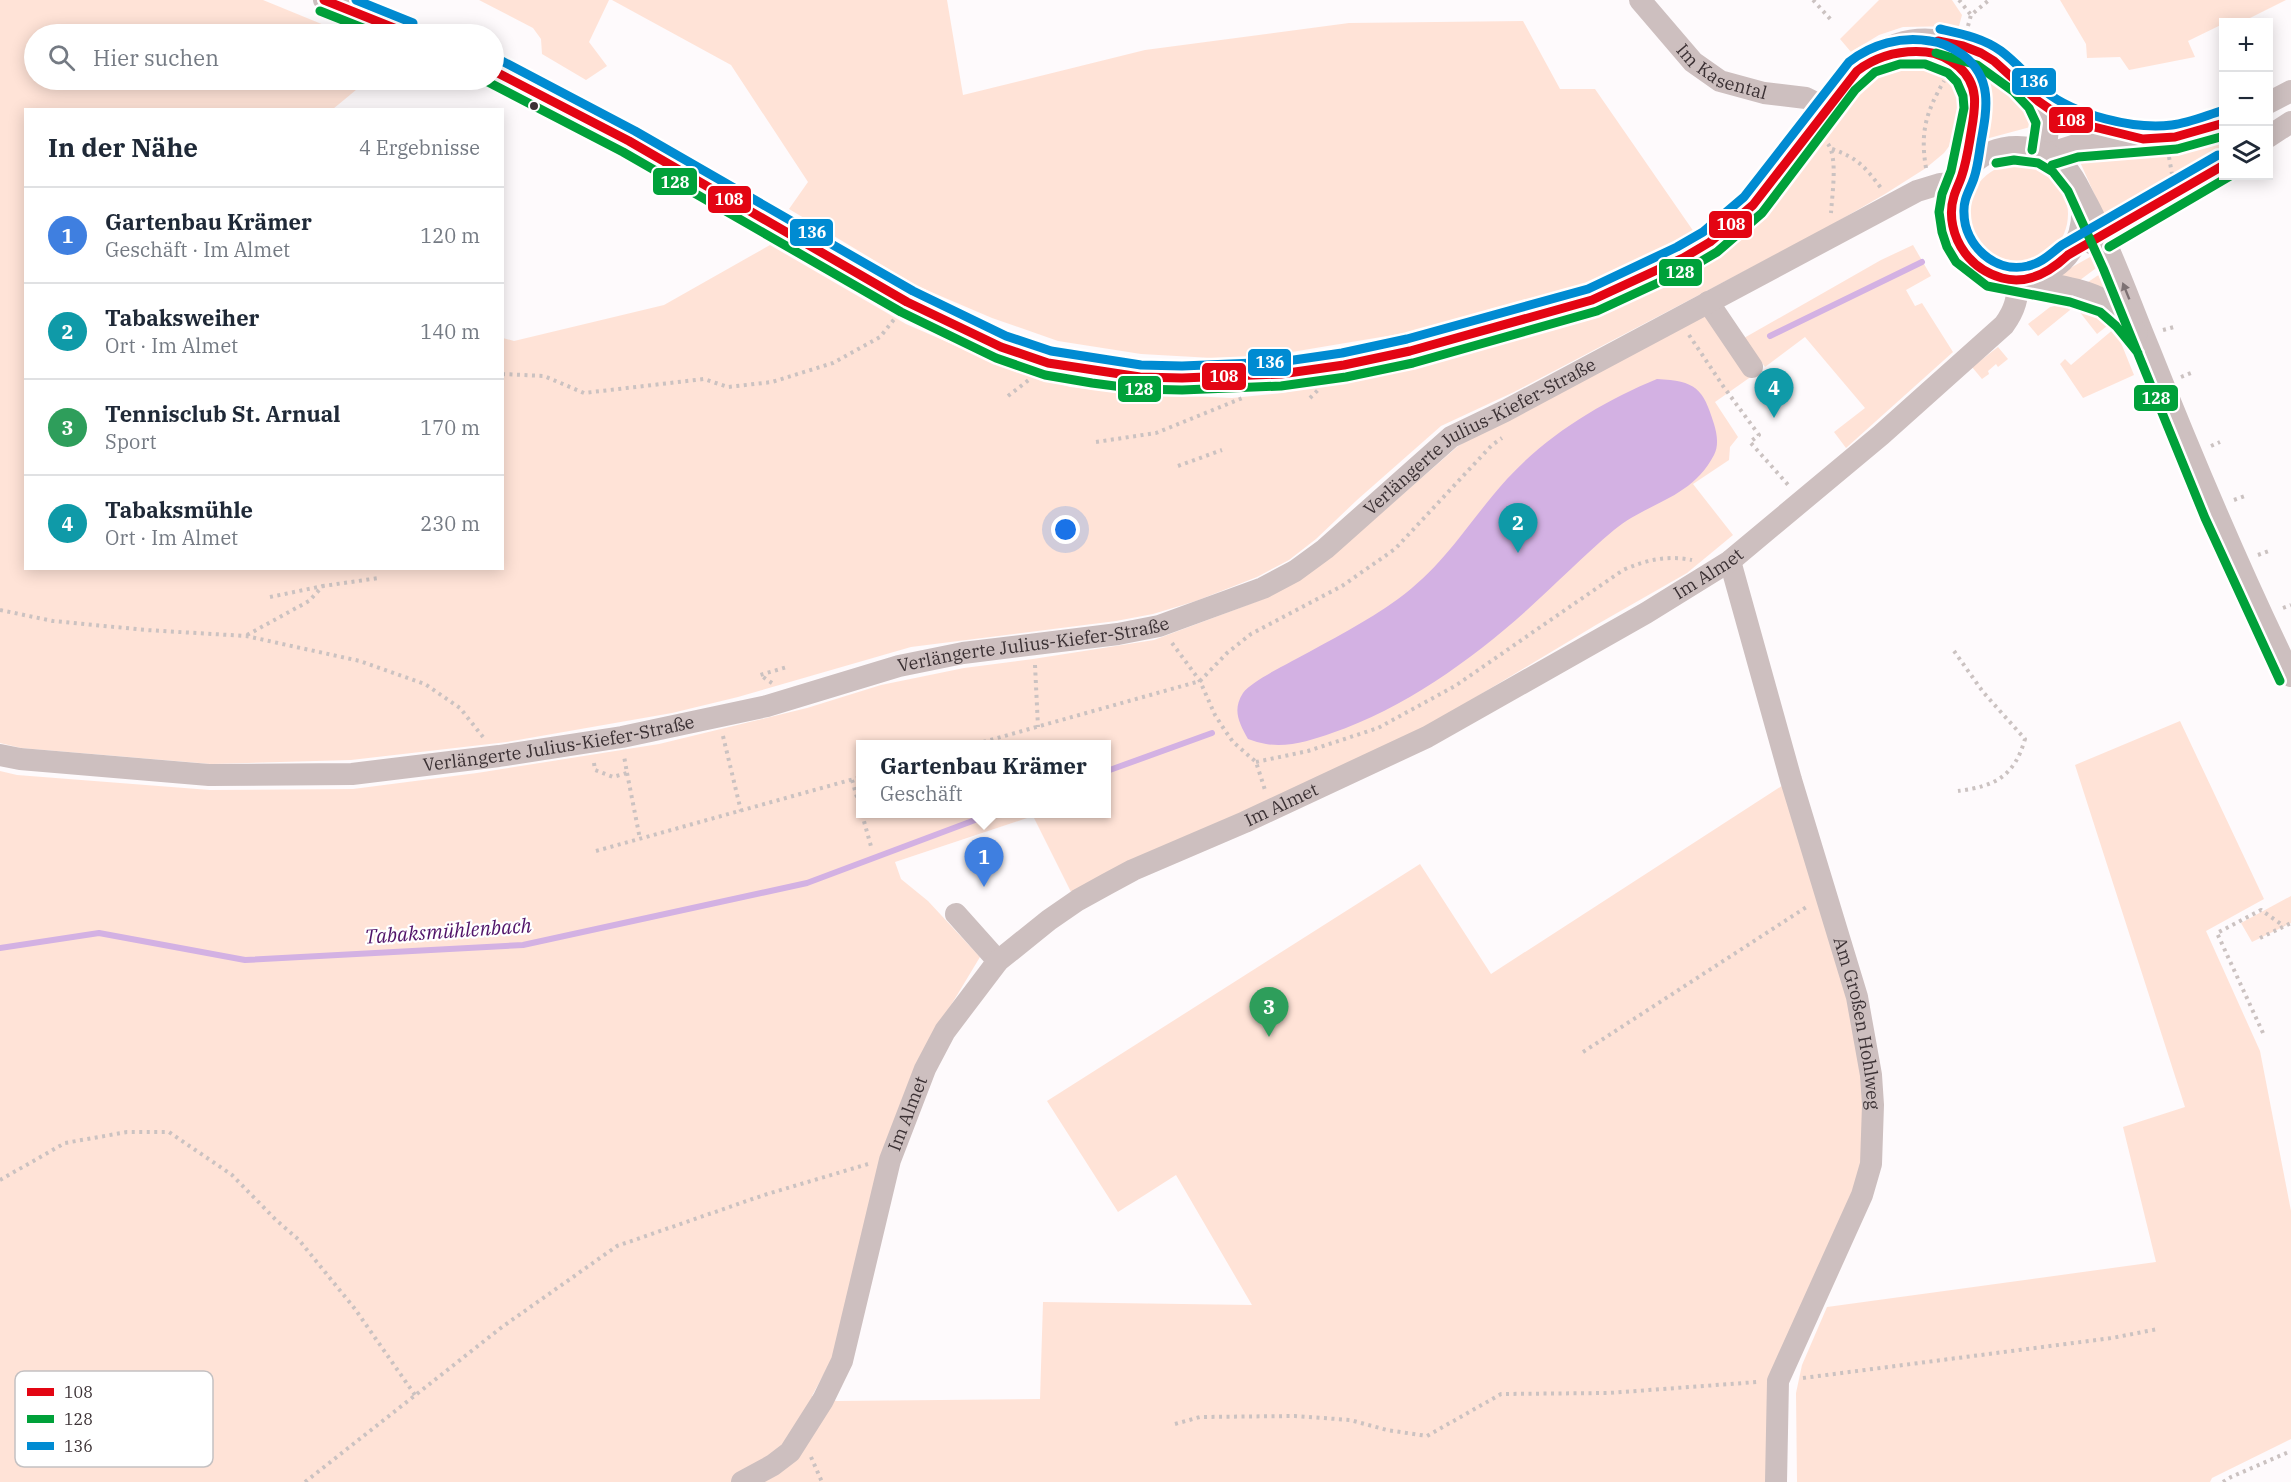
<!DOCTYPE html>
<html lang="de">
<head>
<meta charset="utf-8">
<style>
	body { margin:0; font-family:"IBM Plex Serif",serif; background:#f6f6f7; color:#1f2937 }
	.controls { position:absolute; right:18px; top:18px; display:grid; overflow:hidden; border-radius:0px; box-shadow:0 3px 15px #0003 }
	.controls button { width:54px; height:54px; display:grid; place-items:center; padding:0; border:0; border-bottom:2px solid #e0e1e3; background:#fff; color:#1f2937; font:30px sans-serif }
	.you { position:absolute; left:1066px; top:530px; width:21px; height:21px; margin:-15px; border:4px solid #fff; border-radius:50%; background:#1a73e8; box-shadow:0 0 0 9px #1a73e833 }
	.badge { display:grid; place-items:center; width:39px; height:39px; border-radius:50%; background:#7f777a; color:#fff; font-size:20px; font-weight:700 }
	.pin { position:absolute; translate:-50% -50px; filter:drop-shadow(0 2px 3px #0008) }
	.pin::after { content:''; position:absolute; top:32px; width:21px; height:18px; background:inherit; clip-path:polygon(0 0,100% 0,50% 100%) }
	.popup { position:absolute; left:856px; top:740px; width:255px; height:78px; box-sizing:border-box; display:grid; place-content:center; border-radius:0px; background:#fff; filter:drop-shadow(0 2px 4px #0005); font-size:20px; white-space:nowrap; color:#747a83 }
	.popup b { font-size:22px; color:#1f2937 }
	.popup::after { content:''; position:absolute; left:50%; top:100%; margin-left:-12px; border:12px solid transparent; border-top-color:#fff }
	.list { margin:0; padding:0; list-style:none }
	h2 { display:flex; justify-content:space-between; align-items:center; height:78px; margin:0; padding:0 24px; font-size:26px }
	h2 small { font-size:20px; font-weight:400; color:#747a83 }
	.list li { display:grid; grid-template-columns:39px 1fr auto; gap:18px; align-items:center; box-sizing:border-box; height:96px; padding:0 24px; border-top:2px solid #e0e1e3 }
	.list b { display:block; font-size:22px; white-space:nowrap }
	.list p { margin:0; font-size:20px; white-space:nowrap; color:#747a83 }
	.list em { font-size:20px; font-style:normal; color:#747a83 }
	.icon { flex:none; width:33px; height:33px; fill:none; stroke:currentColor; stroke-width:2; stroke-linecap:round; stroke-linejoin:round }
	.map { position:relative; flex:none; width:2291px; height:1482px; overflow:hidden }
	.search { position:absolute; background:#fff; box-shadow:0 3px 15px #0003; left:24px; top:24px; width:480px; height:66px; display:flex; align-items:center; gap:15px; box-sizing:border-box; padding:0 21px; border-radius:33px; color:#747a83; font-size:22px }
	.panel { position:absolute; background:#fff; box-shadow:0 3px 15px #0003; left:24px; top:108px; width:480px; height:462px; border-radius:0px }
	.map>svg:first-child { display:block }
</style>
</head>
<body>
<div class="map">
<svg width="2291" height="1482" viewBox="0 0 2291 1482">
	<rect width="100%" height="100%" fill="#fefafc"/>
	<path fill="#ffe3d7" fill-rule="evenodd" d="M 0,0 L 263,0 L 346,34 L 34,34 L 34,80 L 368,80 L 333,109 L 26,110 L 26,568 L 502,568 L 503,338 L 514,341 L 664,305 L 770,245 L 906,324 L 1016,372 L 1070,387 L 1123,393 L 1232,398 L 1282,393 L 1411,368 L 1597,314 L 1710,262 L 1741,240 L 1766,215 L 1812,156 L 1848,102 L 1865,83 L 1884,70 L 1903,62 L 1924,62 L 1941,67 L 1948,72 L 1961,82 L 1964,96 L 1964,113 L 1959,133 L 1944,153 L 1926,168 L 1885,194 L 1821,231 L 1514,392 L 1441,426 L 1357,500 L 1316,539 L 1289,560 L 1257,577 L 1196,601 L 1153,614 L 1116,621 L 911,647 L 738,697 L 672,713 L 507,742 L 351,760 L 211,764 L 21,748 L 0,743 Z
		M 479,0 L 609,0 L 589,42 L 607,66 L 586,80 L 542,54 L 541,39 L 533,28 Z
		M 612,0 L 947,0 L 963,95 L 1145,50 L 1349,23 L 1523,21 L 1560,89 L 1595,89 L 1694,232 L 1589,283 L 1503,310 L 1405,333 L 1280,354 L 1230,359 L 1141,354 L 1058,341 L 992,318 L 917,286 L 789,209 L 808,182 L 731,65 Z
		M 1879,0 L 1952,0 L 1962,15 L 1959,26 L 1903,27 L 1879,35 L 1851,52 L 1840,39 Z
		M 2060,0 L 2286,0 L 2242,22 L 2232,22 L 2231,20 L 2188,41 L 2195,57 L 2129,70 L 2120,57 L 2087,58 L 2086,44 Z
		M 1965,54 L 2007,83 L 2038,125 L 1982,140 C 1994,107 1991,81 1963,58 Z
		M 2223,137 L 2223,152 L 2110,219 L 2105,218 L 2076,153 L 2168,150 L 2192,147 Z
		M1968 214a50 50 0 1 1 100 0a50 50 0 1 1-100 0Z
		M 1913,245 L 1931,276 L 1906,290 L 1915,306 L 1922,303 L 1953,352 L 1846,448 L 1834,432 L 1865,408 L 1805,337 L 1765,367 L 1744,338 L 1881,260 Z
		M 2099,252 L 2103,263 L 2076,283 L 2056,276 Z
		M 2106,270 L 2115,291 L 2115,294 L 2085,284 Z
		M 2072,302 L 2093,307 L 2112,322 L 2097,334 L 2075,306 L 2038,336 L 2028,324 L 2050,307 Z
		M 1708,314 L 1752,376 L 1715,402 L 1738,437 L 1730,447 L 1729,460 L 1693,484 L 1733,535 L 1687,573 L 1596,625 L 1428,726 L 1071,892 L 1033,816 L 895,862 L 901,879 L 928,901 L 980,957 L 924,1050 L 833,1357 L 812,1396 L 837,1401 L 1040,1399 L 1043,1302 L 1252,1305 L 1176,1175 L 1118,1212 L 1047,1101 L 1420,864 L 1491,974 L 1791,780 L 1857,997 L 1871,1164 L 1784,1366 L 1776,1482 L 0,1482 L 0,771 L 17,775 L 210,790 L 353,789 L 477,773 L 659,744 L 807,708 L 881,685 L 964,668 L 1033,659 L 1154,640 L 1266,598 L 1331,557 L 1457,447 L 1481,431 ZM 861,744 L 1107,744 L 1107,814 L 861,814 Z
		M 2115,328 L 2134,375 L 2083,398 L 2060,364 L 2065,359 L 2071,365 Z
		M 1998,347 L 2008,359 L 1998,367 L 1996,364 L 1988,371 L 1989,374 L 1982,379 L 1972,367 Z
		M 2180,721 L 2264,899 L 2206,931 L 2260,1051 L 2291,1211 L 2291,1439 L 2212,1478 L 2210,1482 L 1797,1482 L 1796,1393 L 1802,1365 L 1827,1307 L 2156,1262 L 2123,1127 L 2185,1107 L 2075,765 Z
		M 2291,896 L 2291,923 L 2252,942 L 2241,923 Z"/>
	<path fill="#d3b1e3" d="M 1657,379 C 1696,381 1703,388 1714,424 C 1717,434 1719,445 1714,455 C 1691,499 1648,502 1614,530 C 1584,555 1556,584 1527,610 C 1470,661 1404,708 1332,733 C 1312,740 1288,748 1266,744 C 1260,743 1254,741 1248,739 C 1239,723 1232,710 1243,693 C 1251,682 1283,666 1296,659 C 1331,640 1366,622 1398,599 C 1446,564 1469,521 1507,479 C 1547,435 1603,401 1657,379 Z"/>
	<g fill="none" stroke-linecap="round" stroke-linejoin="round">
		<path stroke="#d3b1e3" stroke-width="6" d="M 1770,336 L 1922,262
			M 1107,771 L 1212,733
			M 0,948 L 99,933 L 245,960 L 523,945 L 807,883 L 991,814"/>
		<path stroke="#cbc2c1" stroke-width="4" stroke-dasharray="3 4.5" stroke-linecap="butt" d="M 1813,0 L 1833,22
			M 1959,0 L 1971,15
			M 1968,26 L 1971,15 L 1989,0
			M 1828,144 C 1838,158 1832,195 1831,213
			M 1832,149 C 1858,158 1865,167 1881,188
			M 2169,157 L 2172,174
			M 1926,168 C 1920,132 1926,112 1944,81
			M 2163,330 L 2174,327
			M 1689,335 L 1723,386 L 1759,435 L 1750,442 L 1790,487
			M 502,374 L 544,376 L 584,393 L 704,379 L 728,387 L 772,382 L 833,363 L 880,337 L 896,317
			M 2181,377 L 2191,373
			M 1008,396 L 1030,379
			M 1310,398 L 1318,390
			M 1096,442 L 1156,433 L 1245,397
			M 2211,446 L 2220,442
			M 1178,466 L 1222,450
			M 2234,500 L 2245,496
			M 2258,555 L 2269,551
			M 270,597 L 323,586
			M 2283,608 L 2291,605
			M 0,610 L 53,621 L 146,630 L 246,636 L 360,661 L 425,684 L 460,708 L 483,737
			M 247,635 L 309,601 L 323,586 L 379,578
			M 1172,643 L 1200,681 L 1215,715 L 1224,729 L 1233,742 L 1256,762 L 1265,790
			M 1954,651 L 1983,692 L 2025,739 C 2014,777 1995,786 1958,791
			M 1035,665 L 1038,727
			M 772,683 L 760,675 L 787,667
			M 723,736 L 741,811
			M 976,744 L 1200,681 L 1227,653 L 1251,634 L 1342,586 L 1395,549 L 1492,445 L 1502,438
			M 1256,762 L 1308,751 L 1378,728 L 1455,686 L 1623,570 C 1646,560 1667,555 1692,560
			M 594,763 L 595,770 L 613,777 L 627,773 L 624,756
			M 627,773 L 640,839
			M 852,780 L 861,811
			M 862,814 L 872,850
			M 596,851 L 861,777
			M 2260,938 L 2291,923
			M 2263,1033 L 2217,933 L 2261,910 L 2284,926
			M 1583,1052 L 1808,906
			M 0,1180 L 65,1143 L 127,1132 L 169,1132 L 232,1175 L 276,1220 L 299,1240 L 355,1309 L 415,1395
			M 1803,1378 L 2112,1338 L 2158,1329
			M 1175,1424 L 1200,1417 L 1295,1416 L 1350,1420 L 1387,1430 L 1427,1436 L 1501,1394 L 1609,1393 L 1757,1382
			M 811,1457 L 822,1482
			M 305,1482 L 502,1327 L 617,1246 L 764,1195 L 868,1164
			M 2223,1482 L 2231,1477 L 2291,1451"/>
		<g stroke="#cdbfbf" stroke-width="22">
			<path d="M 324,0 L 409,34"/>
			<path id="s1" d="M 1640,0 L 1693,62 L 1720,81 L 1764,93 L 1806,98 L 1826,108"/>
			<path d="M 1917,52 C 1933,52 1948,57 1960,68 C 1989,96 1969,141 1963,175"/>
			<path d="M 494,71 L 629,141 L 907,302 L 1001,347 L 1048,363 L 1140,377 L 1182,378 L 1281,374 L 1344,365 L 1410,351 L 1592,300 L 1683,258 L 1710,242 L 1753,205 C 1773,180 1793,155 1812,130 C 1847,82 1878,27 1947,42 C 1963,46 1979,51 1993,60 C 2017,77 2034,101 2060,116 C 2081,127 2119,133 2143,139"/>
			<path d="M 2038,101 C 2050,122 2050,128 2044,152"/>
			<path d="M 2268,103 L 2291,91"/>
			<path d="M 2268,137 L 2291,122"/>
			<path d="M 2048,154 L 2076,145 L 2175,137 L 2224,123"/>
			<path d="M 2080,191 C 2101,293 1966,309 1952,225 C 1949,204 1955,184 1969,168 C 1994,139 2041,141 2066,168 C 2076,179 2081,193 2088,205 C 2112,251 2129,301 2149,349 C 2193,460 2239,569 2291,676"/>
			<path d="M 2091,243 L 2224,165"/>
			<path d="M 2025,279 C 2049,284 2088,289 2107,302 C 2119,310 2128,322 2137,333"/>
			<path d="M 1708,302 L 1752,367"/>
			<path id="s2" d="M 1730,561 L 1791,780 L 1857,997 L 1871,1075 L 1873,1105 L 1871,1164 L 1862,1195 L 1778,1381 L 1776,1482"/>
			<path id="s3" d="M 0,755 L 20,759 L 209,775 L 352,774 L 499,756 L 622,737 L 767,706 L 899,666 L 963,653 L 1118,634 L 1159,626 L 1263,588 L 1295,571 L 1325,549 L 1451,437 L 1505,411 L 1917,191 L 1940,184 L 1958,183"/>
			<path d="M 956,914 L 998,961"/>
			<path id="s4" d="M 742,1482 L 773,1465 L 790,1452 L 823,1400 L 842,1361 L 890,1160 L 925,1069 L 945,1031 L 998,961 L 1049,920 L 1078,900 L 1107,884 L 1133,870 L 1245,822 L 1427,737 L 1646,613 L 1730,561 L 1881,435 L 2004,325 C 2015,310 2018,298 2018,279"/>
		</g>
		<defs>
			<path id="bus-1" d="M 324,0 L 409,34
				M 1938,41 L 1963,46 L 1981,53 L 1994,61 L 2038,101 L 2061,117 L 2094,127 L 2143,139 L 2175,137 L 2224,123
				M 494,71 L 629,141 L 907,302 L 1001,347 L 1048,363 L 1140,377 L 1182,378 L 1281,374 L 1344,365 L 1410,351 L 1592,300 L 1683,258 L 1710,242 L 1753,205 L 1857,71 C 1877,56 1901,50 1926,52 C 1938,53 1949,59 1959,67 C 1982,87 1974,113 1970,139 C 1968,151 1966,163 1962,175 C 1960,182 1956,189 1954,196 C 1948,215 1953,237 1965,253 C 1974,265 1988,274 2002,278 C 2027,285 2050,272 2068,255 L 2224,165"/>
			<path id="bus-2" d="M 320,11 L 378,34
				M 1936,53 L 1977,65 L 2013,91 L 2029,108 L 2036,123 L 2032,150
				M 488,82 L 623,152 L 901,312 L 996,358 L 1045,375 L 1092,383 L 1138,389 L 1182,390 L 1281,386 L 1346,377 L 1413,363 L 1597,311 L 1688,269 L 1717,252 L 1762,213 L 1855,90 L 1875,72 L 1900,64 L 1925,64 L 1948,73 L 1957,82 L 1963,96 L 1964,108 L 1951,171 L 1942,194 L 1939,212 L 1942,232 L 1947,247 L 1956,262 L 1987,286 L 2070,302 L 2100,312 L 2116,326 L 2138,353
				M 1996,163 L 2014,160 L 2038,163 L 2053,172 L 2068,191 L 2103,268 L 2205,518 L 2280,681
				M 2052,165 L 2078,157 L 2177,149 L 2224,136
				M 2109,247 L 2230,176"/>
			<path id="bus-3" d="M 356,0 L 413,23
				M 1940,29 C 1962,34 1983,38 2001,51 C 2017,63 2030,79 2045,91 C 2074,115 2135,130 2172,125 C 2188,123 2205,116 2221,111
				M 500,60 L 635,131 L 913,291 L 1006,336 L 1051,351 L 1141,365 L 1182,366 L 1280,362 L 1342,353 L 1407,339 L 1588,289 L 1677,247 L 1703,232 L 1744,197 L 1849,62 C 1872,44 1901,36 1930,41 C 1942,42 1953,48 1963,55 C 1993,78 1987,109 1981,142 C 1979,154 1978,166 1974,178 C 1970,190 1963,199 1964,213 C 1964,245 1995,274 2028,266 C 2042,263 2051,253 2062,245 L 2218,155"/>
		</defs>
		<use href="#bus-1" stroke="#fff" stroke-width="14"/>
		<use href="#bus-2" stroke="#fff" stroke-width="14"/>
		<use href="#bus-3" stroke="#fff" stroke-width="14"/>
		<use href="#bus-1" stroke="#e30513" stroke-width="9"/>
		<use href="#bus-2" stroke="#00a13a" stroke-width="9"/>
		<use href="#bus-3" stroke="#008bd2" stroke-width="9"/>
	</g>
	<defs><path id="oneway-solid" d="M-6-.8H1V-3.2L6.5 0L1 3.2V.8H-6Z" transform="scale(1.5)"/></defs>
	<use fill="#7d7173" href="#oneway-solid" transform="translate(2126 291) rotate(-112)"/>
	<circle fill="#3b3134" stroke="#fff" stroke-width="2" cx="534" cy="106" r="5"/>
	<g text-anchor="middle" stroke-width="4.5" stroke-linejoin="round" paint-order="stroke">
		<g font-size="18" fill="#3b3134" stroke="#fff">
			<text dy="6" stroke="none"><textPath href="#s1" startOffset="112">Im Kasental</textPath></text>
			<text dy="6" stroke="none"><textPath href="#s3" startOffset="1552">Verlängerte Julius-Kiefer-Straße</textPath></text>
			<text dy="6" stroke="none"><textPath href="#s4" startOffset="1408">Im Almet</textPath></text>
			<text dy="6" stroke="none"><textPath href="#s3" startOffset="1048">Verlängerte Julius-Kiefer-Straße</textPath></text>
			<text dy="6" stroke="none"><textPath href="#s3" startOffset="562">Verlängerte Julius-Kiefer-Straße</textPath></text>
			<text dy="6" stroke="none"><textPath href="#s4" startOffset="922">Im Almet</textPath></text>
			<text dy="6" stroke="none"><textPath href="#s2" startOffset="480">Am Großen Hohlweg</textPath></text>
			<text dy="6" stroke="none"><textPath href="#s4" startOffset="418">Im Almet</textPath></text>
		</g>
		<g font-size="20" font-style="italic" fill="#511469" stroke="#fff">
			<text transform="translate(448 931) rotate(-4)" y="7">Tabaksmühlenbach</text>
		</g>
	</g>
	<rect x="15" y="1371" width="198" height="96" rx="9" fill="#fff" stroke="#c4c1c2" stroke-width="1.5"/>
	<rect x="27" y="1388" width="27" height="8" fill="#e30513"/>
	<rect x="27" y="1415" width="27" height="8" fill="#00a13a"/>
	<rect x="27" y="1442" width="27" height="8" fill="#008bd2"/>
	<g font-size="16" fill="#3b3134">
		<text x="64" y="1398">108</text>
		<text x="64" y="1425">128</text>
		<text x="64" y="1452">136</text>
	</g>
	<g stroke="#fff" stroke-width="2">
		<rect x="2011" y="67" width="46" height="29" rx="6" fill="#008bd2"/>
		<rect x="2048" y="106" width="46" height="28" rx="6" fill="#e30513"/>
		<rect x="652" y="167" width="46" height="29" rx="6" fill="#00a13a"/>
		<rect x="707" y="185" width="45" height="29" rx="6" fill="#e30513"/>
		<rect x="1708" y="210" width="45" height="29" rx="6" fill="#e30513"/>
		<rect x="789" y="218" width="45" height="29" rx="6" fill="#008bd2"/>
		<rect x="1658" y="258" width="45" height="29" rx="6" fill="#00a13a"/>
		<rect x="1247" y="348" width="45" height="29" rx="6" fill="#008bd2"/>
		<rect x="1201" y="362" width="46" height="29" rx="6" fill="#e30513"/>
		<rect x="1117" y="375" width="45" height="28" rx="6" fill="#00a13a"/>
		<rect x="2133" y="384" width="46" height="28" rx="6" fill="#00a13a"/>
	</g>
	<g font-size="16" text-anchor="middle" font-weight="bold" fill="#fff">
		<text x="2034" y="87">136</text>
		<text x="2071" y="126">108</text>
		<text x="675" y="188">128</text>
		<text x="729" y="205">108</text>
		<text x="1731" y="230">108</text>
		<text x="812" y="238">136</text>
		<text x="1680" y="278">128</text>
		<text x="1270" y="368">136</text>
		<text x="1224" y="382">108</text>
		<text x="1139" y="395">128</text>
		<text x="2156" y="404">128</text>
	</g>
</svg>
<div class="controls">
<button>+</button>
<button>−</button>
<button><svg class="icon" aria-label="layers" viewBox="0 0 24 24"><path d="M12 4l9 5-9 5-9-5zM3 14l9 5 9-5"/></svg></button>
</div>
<div class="you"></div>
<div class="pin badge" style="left:984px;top:887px;background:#3f7fe0">1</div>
<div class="popup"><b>Gartenbau Krämer</b>Geschäft</div>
<div class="pin badge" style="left:1518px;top:553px;background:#0f9aa8">2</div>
<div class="pin badge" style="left:1269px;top:1037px;background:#2e9e5b">3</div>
<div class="pin badge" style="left:1774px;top:418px;background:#0f9aa8">4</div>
<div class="search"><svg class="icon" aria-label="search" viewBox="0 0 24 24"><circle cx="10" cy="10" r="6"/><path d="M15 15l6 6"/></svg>Hier suchen</div>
<section class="panel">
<h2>In der Nähe<small>4 Ergebnisse</small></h2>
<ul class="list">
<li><span class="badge" style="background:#3f7fe0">1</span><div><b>Gartenbau Krämer</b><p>Geschäft · Im Almet</p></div><em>120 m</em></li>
<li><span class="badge" style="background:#0f9aa8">2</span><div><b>Tabaksweiher</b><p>Ort · Im Almet</p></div><em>140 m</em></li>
<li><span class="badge" style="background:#2e9e5b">3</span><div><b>Tennisclub St. Arnual</b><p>Sport</p></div><em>170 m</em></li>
<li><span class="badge" style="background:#0f9aa8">4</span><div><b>Tabaksmühle</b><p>Ort · Im Almet</p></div><em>230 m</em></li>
</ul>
</section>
</div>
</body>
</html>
